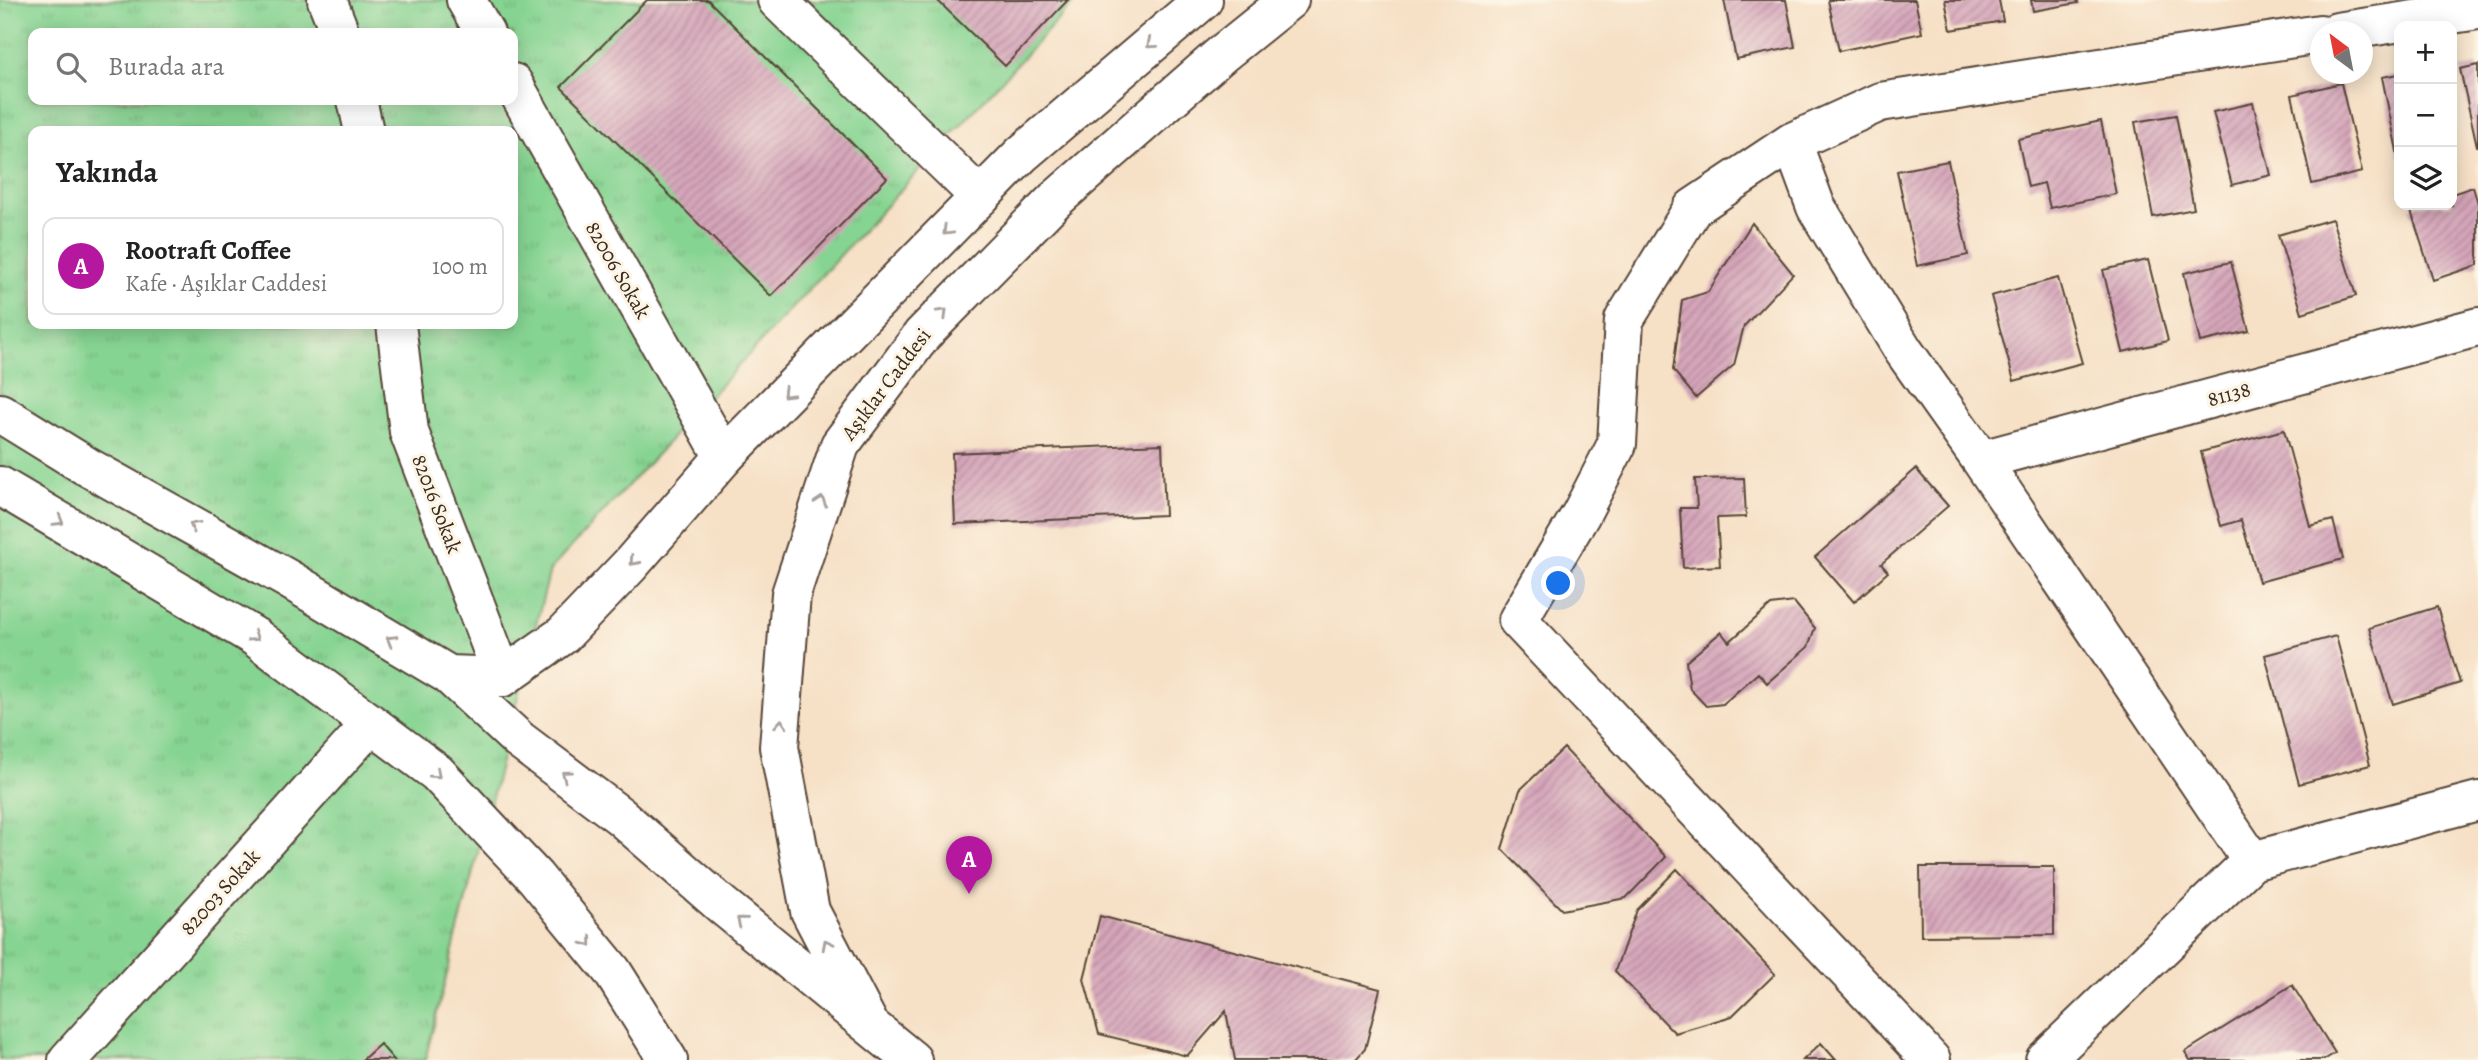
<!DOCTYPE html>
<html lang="tr">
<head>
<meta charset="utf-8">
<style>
	body { margin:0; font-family:Alegreya,serif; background:#f2f2f2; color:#222 }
	.controls { position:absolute; right:21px; top:21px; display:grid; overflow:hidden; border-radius:14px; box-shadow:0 4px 18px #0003 }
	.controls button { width:63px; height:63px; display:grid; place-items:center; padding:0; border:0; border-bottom:2px solid #e0e0e0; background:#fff; color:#222; font:35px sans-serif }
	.compass { position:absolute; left:2310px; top:21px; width:63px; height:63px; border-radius:50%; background:#fff; box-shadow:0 4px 18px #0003; rotate:328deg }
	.you { position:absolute; left:1559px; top:584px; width:24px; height:24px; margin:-18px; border:5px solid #fff; border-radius:50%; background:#1a73e8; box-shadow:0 0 0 10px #1a73e833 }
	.badge { display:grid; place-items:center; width:46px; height:46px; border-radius:50%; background:#b5179e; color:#fff; font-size:23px; font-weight:700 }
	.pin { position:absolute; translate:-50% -58px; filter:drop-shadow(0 2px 4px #0008) }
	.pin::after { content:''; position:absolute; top:37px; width:24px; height:21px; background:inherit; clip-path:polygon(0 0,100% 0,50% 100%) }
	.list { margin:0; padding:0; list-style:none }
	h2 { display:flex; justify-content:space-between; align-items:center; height:91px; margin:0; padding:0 28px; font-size:30px }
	h2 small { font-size:23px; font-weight:400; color:#767676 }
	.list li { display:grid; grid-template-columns:46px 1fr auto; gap:21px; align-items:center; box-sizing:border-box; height:98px; margin:0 14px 14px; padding:0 14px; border:2px solid #e0e0e0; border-radius:14px }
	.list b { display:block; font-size:26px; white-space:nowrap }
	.list p { margin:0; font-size:23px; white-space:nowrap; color:#767676 }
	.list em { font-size:23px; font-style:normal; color:#767676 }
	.icon { flex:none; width:38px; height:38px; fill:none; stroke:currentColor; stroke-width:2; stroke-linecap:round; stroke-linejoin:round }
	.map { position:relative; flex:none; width:2478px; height:1060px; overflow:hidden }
	.search { position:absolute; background:#fff; box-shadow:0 4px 18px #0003; left:28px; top:28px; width:490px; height:77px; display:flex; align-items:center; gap:18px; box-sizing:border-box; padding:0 24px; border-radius:14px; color:#767676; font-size:26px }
	.panel { position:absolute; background:#fff; box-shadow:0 4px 18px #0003; left:28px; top:126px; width:490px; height:203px; border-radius:14px }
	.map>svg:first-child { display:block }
</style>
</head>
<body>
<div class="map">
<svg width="2478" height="1060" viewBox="0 0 2478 1060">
	<defs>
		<pattern id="park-tufts" width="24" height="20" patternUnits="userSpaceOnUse" patternTransform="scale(1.75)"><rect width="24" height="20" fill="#86d492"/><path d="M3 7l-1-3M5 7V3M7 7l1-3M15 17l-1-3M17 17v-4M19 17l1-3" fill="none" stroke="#75b67d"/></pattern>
		<pattern id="building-hatch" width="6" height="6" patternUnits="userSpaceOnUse" patternTransform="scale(1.75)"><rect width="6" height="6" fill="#d6a5ba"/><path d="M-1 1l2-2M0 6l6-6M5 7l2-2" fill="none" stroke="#af8797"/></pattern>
	</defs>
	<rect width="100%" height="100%" fill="#fcf5e5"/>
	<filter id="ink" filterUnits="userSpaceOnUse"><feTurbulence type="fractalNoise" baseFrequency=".0143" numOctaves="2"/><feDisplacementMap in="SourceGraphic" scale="14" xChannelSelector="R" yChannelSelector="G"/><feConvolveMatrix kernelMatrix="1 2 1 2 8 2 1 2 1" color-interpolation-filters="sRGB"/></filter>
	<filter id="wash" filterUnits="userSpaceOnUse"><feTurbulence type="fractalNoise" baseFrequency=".00686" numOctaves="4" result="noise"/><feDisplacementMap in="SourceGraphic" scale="28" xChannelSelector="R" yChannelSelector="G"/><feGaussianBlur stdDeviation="1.57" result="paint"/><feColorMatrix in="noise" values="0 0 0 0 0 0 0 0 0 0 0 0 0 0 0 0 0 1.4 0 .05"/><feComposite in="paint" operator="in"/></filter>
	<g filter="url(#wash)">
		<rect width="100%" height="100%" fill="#f6e0c6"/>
		<path fill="url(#park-tufts)" stroke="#607f58" stroke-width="2" fill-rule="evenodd" d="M 0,0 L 1076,0 L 550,570 L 425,1060 L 0,1060 ZM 33,33 L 513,33 L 513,100 L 33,100 ZM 33,131 L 513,131 L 513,324 L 33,324 Z"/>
		<g id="blocks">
			<path fill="url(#building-hatch)" d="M 647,0 L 708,0 L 887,178 L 771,296 L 561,87 Z
				M 937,0 L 1068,0 L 1005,66 Z
				M 1724,0 L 1786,0 L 1795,47 L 1736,59 Z
				M 1828,0 L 1915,0 L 1922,33 L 1839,51 Z
				M 1945,0 L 1999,0 L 2003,21 L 1951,30 Z
				M 2031,0 L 2077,0 L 2078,3 L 2033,11 Z
				M 2478,65 L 2478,146 L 2477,146 L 2460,69 Z
				M 2399,74 L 2399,156 L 2398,156 L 2382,77 Z
				M 2341,83 L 2362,172 L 2312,184 L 2292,95 Z
				M 2253,103 L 2271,175 L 2232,185 L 2213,112 Z
				M 2176,115 L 2194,209 L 2153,217 L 2135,122 Z
				M 2101,121 L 2116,194 L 2050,208 L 2044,183 L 2028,187 L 2018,139 Z
				M 1948,161 L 1968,255 L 1917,266 L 1897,171 Z
				M 2473,187 L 2478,204 L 2478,265 L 2433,280 L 2410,208 L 2419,205 L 2452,205 L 2452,194 Z
				M 2332,219 L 2356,296 L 2302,313 L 2278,235 Z
				M 1752,223 L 1793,274 L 1744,326 L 1734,365 L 1696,398 L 1673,370 L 1682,300 L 1708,292 Z
				M 2148,260 L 2168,341 L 2123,352 L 2103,270 Z
				M 2231,262 L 2249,331 L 2200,342 L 2184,273 Z
				M 2058,278 L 2082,363 L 2014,381 L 1991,296 Z
				M 2284,430 L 2310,526 L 2333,520 L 2343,559 L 2259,582 L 2241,520 L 2221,526 L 2201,452 Z
				M 1162,444 L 1165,515 L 955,524 L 952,453 Z
				M 1916,469 L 1948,506 L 1881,564 L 1888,572 L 1854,602 L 1815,557 Z
				M 1744,478 L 1746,517 L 1717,518 L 1720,566 L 1683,568 L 1680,508 L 1697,508 L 1695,479 Z
				M 1794,602 L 1815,628 L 1808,647 L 1767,683 L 1758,673 L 1723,704 L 1706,706 L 1690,689 L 1686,662 L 1721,632 L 1729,642 L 1771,605 Z
				M 2437,607 L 2460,683 L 2393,704 L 2369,628 Z
				M 2336,636 L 2370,765 L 2299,784 L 2265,655 Z
				M 1564,748 L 1666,857 L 1626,898 L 1562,910 L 1502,849 L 1520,790 Z
				M 1920,867 L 2054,867 L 2054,935 L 1921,936 Z
				M 1677,869 L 1775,974 L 1732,1016 L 1675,1033 L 1615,971 L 1637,910 Z
				M 1100,916 L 1380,989 L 1365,1049 L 1355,1060 L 1235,1060 L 1226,1011 L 1187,1056 L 1099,1034 L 1084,979 Z
				M 2292,985 L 2335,1053 L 2324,1060 L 2190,1060 L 2185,1052 Z
				M 1821,1043 L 1836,1060 L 1803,1060 Z
				M 380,1044 L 394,1060 L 362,1060 Z"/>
		</g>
	</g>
	<g filter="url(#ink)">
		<use href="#blocks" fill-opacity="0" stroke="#574537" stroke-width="2"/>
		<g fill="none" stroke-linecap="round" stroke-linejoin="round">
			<defs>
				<path id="minor" d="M 327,0 L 340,33
					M 466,0 L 485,33
					M 777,0 L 980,197
					M 2337,32 L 2478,10
					M 513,83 L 724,457
					M 357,100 L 364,131
					M 1792,142 L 1693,208 L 1624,320 L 1617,444 L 1581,514 L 1518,620 L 1931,1060
					M 396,324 L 409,432 L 503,677
					M 1981,460 L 2478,327
					M 2252,861 L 1981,460 L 1903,350 L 1816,207 L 1792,142 L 1880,102 L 2320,34
					M 68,1060 L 371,724
					M 2045,1060 L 2252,861 L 2478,801"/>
				<path id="major" d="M 0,413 L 86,466 L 288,579 L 449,675 L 519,740 L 620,816 L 723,906 L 912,1060
					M 0,486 L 255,637 L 437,773 L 535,877 L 612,971 L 668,1060
					M 449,675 L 503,677 L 563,635 L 630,565 L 724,457 L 1022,154 L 1203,0
					M 870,1026 L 810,911 L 779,747 L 791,594 L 840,445 L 922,335 L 1055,200 L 1222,54 L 1289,0"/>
			</defs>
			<use href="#minor" stroke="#574537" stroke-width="42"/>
			<use href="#major" stroke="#574537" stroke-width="42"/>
			<use href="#minor" stroke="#fff" stroke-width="38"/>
			<use href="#major" stroke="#fff" stroke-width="38"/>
		</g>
		<defs><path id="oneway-chevron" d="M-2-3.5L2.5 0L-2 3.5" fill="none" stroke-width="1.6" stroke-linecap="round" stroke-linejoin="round" transform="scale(1.75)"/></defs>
		<g stroke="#a79f9a">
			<use href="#oneway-chevron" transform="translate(1151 44) rotate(139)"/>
			<use href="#oneway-chevron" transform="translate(947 231) rotate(135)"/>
			<use href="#oneway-chevron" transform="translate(943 313) rotate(-45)"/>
			<use href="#oneway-chevron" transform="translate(787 393) rotate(135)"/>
			<use href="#oneway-chevron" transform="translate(821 501) rotate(-72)"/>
			<use href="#oneway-chevron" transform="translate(59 521) rotate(31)"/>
			<use href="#oneway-chevron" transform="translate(194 526) rotate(-151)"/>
			<use href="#oneway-chevron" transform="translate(634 561) rotate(132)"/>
			<use href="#oneway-chevron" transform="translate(254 637) rotate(34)"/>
			<use href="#oneway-chevron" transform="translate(391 640) rotate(-149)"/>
			<use href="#oneway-chevron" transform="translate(781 724) rotate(-86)"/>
			<use href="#oneway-chevron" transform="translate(436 774) rotate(42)"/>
			<use href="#oneway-chevron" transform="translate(566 775) rotate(-143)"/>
			<use href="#oneway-chevron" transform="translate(741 921) rotate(-141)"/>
			<use href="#oneway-chevron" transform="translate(588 942) rotate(51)"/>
			<use href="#oneway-chevron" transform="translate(827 944) rotate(-117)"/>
		</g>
	</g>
	<g text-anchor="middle" stroke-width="6" stroke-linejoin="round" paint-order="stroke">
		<g font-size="21" fill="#3b2a1e" stroke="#fcf5e5">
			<text transform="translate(618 270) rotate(60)" y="7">82006 Sokak</text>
			<text transform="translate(886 384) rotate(-53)" y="7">Aşıklar Caddesi</text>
			<text transform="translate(2229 394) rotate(-15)" y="7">81138</text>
			<text transform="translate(437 504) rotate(69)" y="7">82016 Sokak</text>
			<text transform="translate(220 892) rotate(-48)" y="7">82003 Sokak</text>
		</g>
	</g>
</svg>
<div class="controls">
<button>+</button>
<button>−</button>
<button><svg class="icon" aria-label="layers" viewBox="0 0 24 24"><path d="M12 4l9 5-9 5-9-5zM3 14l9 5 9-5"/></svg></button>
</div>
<svg class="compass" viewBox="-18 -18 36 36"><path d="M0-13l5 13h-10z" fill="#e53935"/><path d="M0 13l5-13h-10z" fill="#767676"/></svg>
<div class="you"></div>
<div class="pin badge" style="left:969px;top:894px">A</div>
<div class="search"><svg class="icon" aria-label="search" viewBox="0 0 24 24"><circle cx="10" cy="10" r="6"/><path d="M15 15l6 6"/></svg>Burada ara</div>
<section class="panel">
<h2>Yakında<small></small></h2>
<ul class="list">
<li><span class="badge">A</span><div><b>Rootraft Coffee</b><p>Kafe · Aşıklar Caddesi</p></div><em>100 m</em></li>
</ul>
</section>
</div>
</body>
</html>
